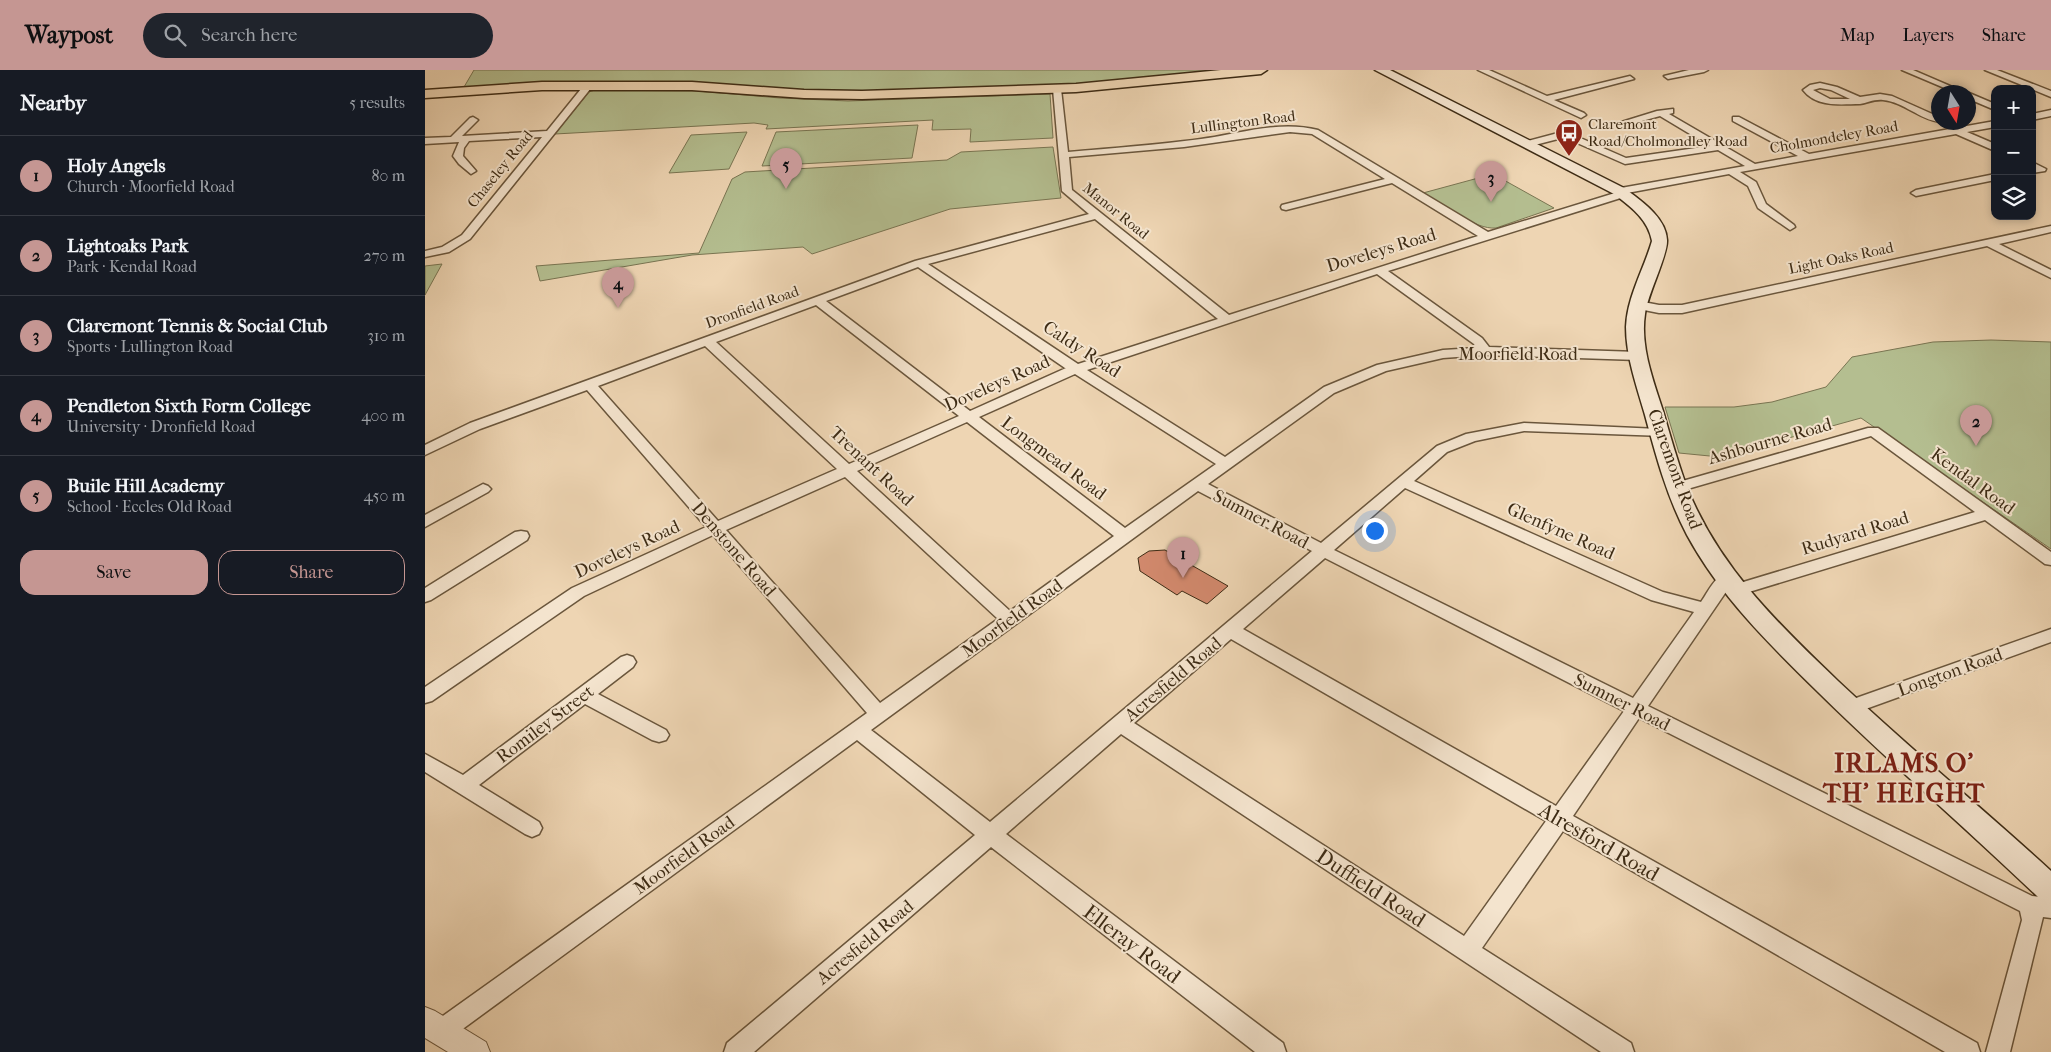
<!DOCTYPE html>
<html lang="en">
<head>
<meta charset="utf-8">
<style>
	body { margin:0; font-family:"IM FELL French Canon",serif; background:#20242c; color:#f1f3f6 }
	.controls { position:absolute; right:15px; top:15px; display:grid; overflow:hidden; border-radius:10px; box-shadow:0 2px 8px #0003 }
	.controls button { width:45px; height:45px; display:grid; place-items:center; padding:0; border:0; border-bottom:1px solid #363941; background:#171b24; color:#f1f3f6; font:25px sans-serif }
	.compass { position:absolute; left:1506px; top:15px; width:45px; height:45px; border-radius:50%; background:#171b24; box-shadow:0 2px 8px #0003; rotate:169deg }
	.you { position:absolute; left:949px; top:460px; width:18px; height:18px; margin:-12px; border:4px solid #fff; border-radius:50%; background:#1a73e8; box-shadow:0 0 0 8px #1a73e833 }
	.badge { display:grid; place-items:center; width:32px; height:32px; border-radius:50%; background:#c59692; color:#111; font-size:16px; font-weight:700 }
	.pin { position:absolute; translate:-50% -41px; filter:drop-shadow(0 1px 2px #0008) }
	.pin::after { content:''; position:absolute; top:26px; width:18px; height:15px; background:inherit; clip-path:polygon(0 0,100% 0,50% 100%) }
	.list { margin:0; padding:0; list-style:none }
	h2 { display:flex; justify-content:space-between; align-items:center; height:65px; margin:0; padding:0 20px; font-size:21px }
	h2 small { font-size:16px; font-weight:400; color:#9ea1a6 }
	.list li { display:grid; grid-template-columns:32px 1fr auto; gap:15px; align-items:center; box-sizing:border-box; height:80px; padding:0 20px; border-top:1px solid #363941 }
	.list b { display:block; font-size:19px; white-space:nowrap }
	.list p { margin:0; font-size:16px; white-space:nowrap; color:#9ea1a6 }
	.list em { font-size:16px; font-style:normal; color:#9ea1a6 }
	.actions { display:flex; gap:10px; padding:15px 20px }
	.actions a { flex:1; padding:11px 0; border:1px solid #c59692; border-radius:15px; text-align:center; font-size:18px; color:#c59692 }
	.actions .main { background:#c59692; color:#111 }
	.icon { flex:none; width:28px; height:28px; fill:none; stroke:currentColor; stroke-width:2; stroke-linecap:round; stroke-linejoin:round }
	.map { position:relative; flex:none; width:1626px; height:982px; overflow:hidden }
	header { display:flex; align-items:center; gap:30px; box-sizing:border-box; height:70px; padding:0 25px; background:#c59692; color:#111 }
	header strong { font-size:24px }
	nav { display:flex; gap:28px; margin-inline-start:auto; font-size:18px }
	.search { width:350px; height:45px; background:#20242c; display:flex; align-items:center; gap:12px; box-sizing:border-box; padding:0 18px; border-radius:28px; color:#9ea1a6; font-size:19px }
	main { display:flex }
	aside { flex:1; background:#171b24 }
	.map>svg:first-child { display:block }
</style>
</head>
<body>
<header>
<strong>Waypost</strong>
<div class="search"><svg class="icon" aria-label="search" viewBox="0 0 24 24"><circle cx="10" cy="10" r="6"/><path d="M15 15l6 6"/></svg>Search here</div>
<nav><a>Map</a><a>Layers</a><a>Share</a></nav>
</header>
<main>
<aside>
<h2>Nearby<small>5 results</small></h2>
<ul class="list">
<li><span class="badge">1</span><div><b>Holy Angels</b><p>Church · Moorfield Road</p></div><em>80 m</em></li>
<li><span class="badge">2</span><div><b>Lightoaks Park</b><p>Park · Kendal Road</p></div><em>270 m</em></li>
<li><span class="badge">3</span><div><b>Claremont Tennis &amp; Social Club</b><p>Sports · Lullington Road</p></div><em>310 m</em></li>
<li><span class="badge">4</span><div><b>Pendleton Sixth Form College</b><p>University · Dronfield Road</p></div><em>400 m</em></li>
<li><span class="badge">5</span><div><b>Buile Hill Academy</b><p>School · Eccles Old Road</p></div><em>450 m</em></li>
</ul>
<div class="actions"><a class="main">Save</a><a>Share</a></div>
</aside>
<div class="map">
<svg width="1626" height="982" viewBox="0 0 1626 982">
	<rect width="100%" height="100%" fill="#eed5b3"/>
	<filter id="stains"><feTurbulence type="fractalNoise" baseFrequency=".004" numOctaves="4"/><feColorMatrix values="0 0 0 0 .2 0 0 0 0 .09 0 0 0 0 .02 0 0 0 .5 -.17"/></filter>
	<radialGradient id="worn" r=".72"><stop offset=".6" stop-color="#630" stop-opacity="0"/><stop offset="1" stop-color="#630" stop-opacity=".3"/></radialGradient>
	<path fill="#b4be90" stroke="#797552" d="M 49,0 L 797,0 L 667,14 L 408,24 L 143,12 L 39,17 Z
		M 170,20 L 272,21 L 355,28 L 423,31 L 625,24 L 628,68 L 545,72 L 546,59 L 507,60 L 508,50 L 341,59 L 343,55 L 329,53 L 130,64 L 164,22 Z
		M 493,55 L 487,88 L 337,96 L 351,62 Z
		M 322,62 L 304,99 L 244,103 L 266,65 Z
		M 628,77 L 636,128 L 525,139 L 387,184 L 378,177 L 267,185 L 115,211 L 111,196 L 274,183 L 307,109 L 320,102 L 522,90 L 536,82 Z
		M 1068,104 L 1129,138 L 1071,158 C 1050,160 1017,134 998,123 Z
		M 17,194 L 0,225 L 0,196 Z
		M 1566,270 L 1626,272 L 1626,479 L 1436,348 L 1295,387 L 1254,383 L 1240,337 L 1309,337 L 1347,332 L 1401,317 L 1427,287 L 1508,272 Z"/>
	<path fill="#d2896d" stroke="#3e2c15" d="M 740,480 L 803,516 L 782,534 L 757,521 L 752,525 L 715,501 L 713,488 L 724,481 Z"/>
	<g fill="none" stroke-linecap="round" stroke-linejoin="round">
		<defs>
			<path id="minor" d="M 1053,0 L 1064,0 L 1122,26 L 1205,6 L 1209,9 L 1129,30 L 1159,43 L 1161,45 L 1156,48 Z
				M 1264,0 L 1283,0 L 1279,2 L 1243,9 L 1239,6 Z
				M 1477,0 L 1488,0 L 1539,22 L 1529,22 Z
				M 1560,0 L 1572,0 L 1626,21 L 1626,27 Z
				M 163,13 L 166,14 L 166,18 L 45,169 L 24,182 L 0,187 L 0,181 L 17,177 L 37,165 L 117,67 L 44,71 L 39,78 L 38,86 L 51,101 L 46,104 L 34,94 L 28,86 L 34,72 L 0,74 L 0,68 L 26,67 L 45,48 L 48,47 L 53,50 L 37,66 L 122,61 L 160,14 Z
				M 1395,13 L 1412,17 L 1435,27 L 1455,24 L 1467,26 L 1514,47 L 1515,52 C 1495,50 1479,32 1458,30 C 1449,29 1442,33 1435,34 C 1416,34 1392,38 1378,20 L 1385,15 ZM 1395,18 L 1406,20 L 1425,29 L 1405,29 L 1388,20 Z
				M 632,16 L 636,19 L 643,82 C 687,78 732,75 776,69 C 815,64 854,50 893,60 L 1063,162 L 1190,123 L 1190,119 L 1320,96 L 1293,80 L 1200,94 L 1143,69 L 1133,69 L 1102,77 L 1097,74 L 1099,72 L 1133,63 L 1144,63 L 1201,88 L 1285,76 L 1235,46 L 1195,57 L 1190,54 L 1232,41 L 1248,39 L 1248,43 L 1244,44 L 1330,94 L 1373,86 L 1308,51 L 1308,47 L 1314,47 L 1384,84 L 1570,51 L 1570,57 L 1542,62 L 1570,74 L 1570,81 L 1531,64 L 1315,102 L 1331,112 L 1341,134 L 1369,155 L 1370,157 L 1365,160 L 1333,138 L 1323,116 L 1304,104 L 1202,123 L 1202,126 L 963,201 L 1057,268 L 1064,277 L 1213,282 L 1219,286 L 1213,290 L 1060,285 L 1018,288 L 961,301 L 909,323 L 783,414 L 896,473 L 1012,376 L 1041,364 L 1099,353 L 1234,359 L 1239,360 L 1241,363 L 1239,366 L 1099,361 L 1050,371 L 1022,382 L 989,411 L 1238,522 L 1276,532 C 1284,521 1292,500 1308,504 L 1310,508 L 1305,516 L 1550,442 L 1446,366 L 1252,422 L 1247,420 L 1244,417 L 1247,414 L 1443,358 L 1453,358 L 1626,482 L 1626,495 L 1620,494 L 1560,450 L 1311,526 L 1305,524 L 1303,520 L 1305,516 L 1223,636 L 1577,811 L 1607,826 L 1626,828 L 1626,848 L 1618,847 L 1585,982 L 1561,982 L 1597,850 L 1595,841 L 1214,648 L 1148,746 L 1552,973 L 1555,982 L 1520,982 L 1138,761 L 1057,878 L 1206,973 L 1209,982 L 1176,982 L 696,664 L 581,764 L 858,973 L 861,982 L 830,982 L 566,777 L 329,982 L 299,982 L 302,973 L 550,765 L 432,670 L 24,969 L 16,973 L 8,969 L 4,961 L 8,953 L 442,643 L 288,465 L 159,526 L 7,631 L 0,633 L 0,617 L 147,518 L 281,457 L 162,320 L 55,359 L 0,385 L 0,375 L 45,353 L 490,191 L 664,144 L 637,121 L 628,19 ZM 865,62 L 887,64 L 960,109 L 857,135 L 856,137 L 857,139 L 861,140 L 967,113 L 1053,166 L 804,245 L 647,120 L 644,87 L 759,77 ZM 670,149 L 793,249 L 653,294 L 503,194 ZM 493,197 L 640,298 L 641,298 L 545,341 L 401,231 ZM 952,204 L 1049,274 L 1051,278 L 1018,280 L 952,295 L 899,317 L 800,387 L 662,300 ZM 391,235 L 534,346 L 424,394 L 291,272 ZM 280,276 L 412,399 L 293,451 L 173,316 ZM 650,304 L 791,394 L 700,458 L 554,347 ZM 542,352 L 689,466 L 585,541 L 432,401 ZM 420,407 L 573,549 L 455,633 L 301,460 ZM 980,418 L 1226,530 L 1269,542 L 1208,628 L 909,480 ZM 773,421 L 887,481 L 565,752 L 446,660 ZM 900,488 L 1199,641 L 1131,736 L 818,559 ZM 806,569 L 1121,751 L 1039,866 L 709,653 Z
				M 1544,23 L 1570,34 L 1570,40 L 1544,29 Z
				M 1626,40 L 1626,46 L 1607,50 L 1607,44 Z
				M 1607,92 L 1621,99 L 1620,101 L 1607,103 Z
				M 1570,104 L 1570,110 L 1491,126 L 1486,123 L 1491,120 Z
				M 1626,156 L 1626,162 L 1574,174 L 1626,200 L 1626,208 L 1562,176 L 1257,243 L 1234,243 L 1209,238 L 1207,235 L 1213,231 L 1234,235 L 1257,235 Z
				M 58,414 L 63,416 L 66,419 L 63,422 L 0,457 L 0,445 Z
				M 96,461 L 102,462 L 104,466 L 102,470 L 6,530 L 0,532 L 0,518 L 90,462 Z
				M 1626,559 L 1626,572 L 1424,645 L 1417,643 L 1415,638 L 1417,633 Z
				M 202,585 L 208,587 L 211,592 L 208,597 L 173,624 L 241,660 L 244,665 L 241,670 L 234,672 L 227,670 L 160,634 L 54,715 L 114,752 L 117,758 L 114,764 L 107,767 L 100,764 L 0,702 L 0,684 L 38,705 L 196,587 Z"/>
			<path id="tertiary" d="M 0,937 L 10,941 L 61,972 L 65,982 L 23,982 L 0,968 Z"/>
			<path id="secondary" d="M 950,0 L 965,0 L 1199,118 C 1215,130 1241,147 1242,170 C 1243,185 1223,223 1220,244 C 1215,276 1228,310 1238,341 C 1245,365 1252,390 1261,415 C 1292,495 1352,553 1413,611 C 1482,676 1556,737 1626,801 L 1626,833 L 1615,829 C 1542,759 1465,693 1393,622 C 1344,574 1295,526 1262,465 C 1242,427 1231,386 1220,345 C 1212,317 1201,287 1201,257 C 1202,227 1219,199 1227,171 C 1223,149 1206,137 1189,124 Z"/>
			<path id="primary" d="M 796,0 L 842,0 L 836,4 L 651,22 L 437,29 L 379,28 L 267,20 L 117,20 L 0,28 L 0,20 L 117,12 L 267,12 L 379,20 L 437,21 L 651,14 Z"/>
		</defs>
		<use href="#minor" stroke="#6a563c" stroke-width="3"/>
		<use href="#tertiary" stroke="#6a563c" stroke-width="2"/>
		<use href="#secondary" stroke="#3e2c15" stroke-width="3"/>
		<use href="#primary" stroke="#3e2c15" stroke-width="3"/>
		<use href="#minor" fill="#f4e4ce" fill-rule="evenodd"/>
		<use href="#tertiary" fill="#f4e4ce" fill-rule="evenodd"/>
		<use href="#secondary" fill="#f4e4ce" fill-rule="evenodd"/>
		<use href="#primary" fill="#eed5b3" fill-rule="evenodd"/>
	</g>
	<defs>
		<symbol id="bus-pin" viewBox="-11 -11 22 30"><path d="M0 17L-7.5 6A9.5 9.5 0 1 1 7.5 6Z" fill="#8f2418" stroke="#f4e4ce"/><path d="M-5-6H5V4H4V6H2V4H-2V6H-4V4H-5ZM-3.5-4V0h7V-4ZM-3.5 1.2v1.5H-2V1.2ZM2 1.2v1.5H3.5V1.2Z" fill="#fff"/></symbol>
	</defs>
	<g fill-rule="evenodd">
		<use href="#bus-pin" x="1128" y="47" width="32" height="43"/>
	</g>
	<g text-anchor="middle" stroke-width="4" stroke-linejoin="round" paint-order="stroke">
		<g font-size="15" fill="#3e2c15" stroke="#f4e4ce">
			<text transform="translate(818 52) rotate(-7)" y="5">Lullington Road</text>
			<text transform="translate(1409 67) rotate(-10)" y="5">Cholmondeley Road</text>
			<text transform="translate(75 99) rotate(-51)" y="5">Chaseley Road</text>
			<text transform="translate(691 141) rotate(39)" y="5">Manor Road</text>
			<text transform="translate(1416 188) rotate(-12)" y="5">Light Oaks Road</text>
			<text transform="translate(327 237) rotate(-20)" y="5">Dronfield Road</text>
		</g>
		<g font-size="15" fill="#3e2c15" stroke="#f4e4ce" text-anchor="start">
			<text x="1163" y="59">Claremont<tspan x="1163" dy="17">Road/Cholmondley Road</tspan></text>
		</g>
		<g font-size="18" fill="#3e2c15" stroke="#f4e4ce">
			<text transform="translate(956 180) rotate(-17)" y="6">Doveleys Road</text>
			<text transform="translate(657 279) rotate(33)" y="6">Caldy Road</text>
			<text x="1093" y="290">Moorfield Road</text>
			<text transform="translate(572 313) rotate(-24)" y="6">Doveleys Road</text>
			<text transform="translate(1345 371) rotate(-16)" y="6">Ashbourne Road</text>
			<text transform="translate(629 388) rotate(37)" y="6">Longmead Road</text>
			<text transform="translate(447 396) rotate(43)" y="6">Trenant Road</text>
			<text transform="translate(1250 399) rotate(70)" y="6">Claremont Road</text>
			<text transform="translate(1548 411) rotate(36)" y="6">Kendal Road</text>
			<text transform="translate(836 449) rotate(28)" y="6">Sumner Road</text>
			<text transform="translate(1136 461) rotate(24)" y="6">Glenfyne Road</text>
			<text transform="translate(1430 463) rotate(-17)" y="6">Rudyard Road</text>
			<text transform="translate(202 479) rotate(-25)" y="6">Doveleys Road</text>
			<text transform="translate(309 479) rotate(49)" y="6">Denstone Road</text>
			<text transform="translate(587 548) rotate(-36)" y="6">Moorfield Road</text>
			<text transform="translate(1525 602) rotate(-20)" y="6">Longton Road</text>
			<text transform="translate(748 609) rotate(-40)" y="6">Acresfield Road</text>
			<text transform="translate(1197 632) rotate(27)" y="6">Sumner Road</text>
			<text transform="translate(120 654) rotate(-37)" y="6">Romiley Street</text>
			<text transform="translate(259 785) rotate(-36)" y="6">Moorfield Road</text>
			<text transform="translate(440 872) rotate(-40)" y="6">Acresfield Road</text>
		</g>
		<g font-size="21" fill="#3e2c15" stroke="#f4e4ce">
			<text transform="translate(1174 772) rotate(30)" y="7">Alresford Road</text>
			<text transform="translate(946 818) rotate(33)" y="7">Duffield Road</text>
			<text transform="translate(707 874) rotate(37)" y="7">Elleray Road</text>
		</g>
		<g font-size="26" font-weight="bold" letter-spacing="1" fill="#7a1f14" stroke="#f4e4ce">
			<text x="1479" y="702">IRLAMS O'<tspan x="1479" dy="30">TH' HEIGHT</tspan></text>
		</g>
	</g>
	<rect width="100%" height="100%" filter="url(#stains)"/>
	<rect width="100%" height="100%" fill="url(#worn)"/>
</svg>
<div class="controls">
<button>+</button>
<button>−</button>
<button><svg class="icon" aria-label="layers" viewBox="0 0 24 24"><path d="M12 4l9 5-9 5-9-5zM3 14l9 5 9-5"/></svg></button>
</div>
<svg class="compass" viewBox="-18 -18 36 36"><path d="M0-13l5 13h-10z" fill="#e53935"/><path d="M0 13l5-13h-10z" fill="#9ea1a6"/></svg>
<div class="you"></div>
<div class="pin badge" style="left:758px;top:508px">1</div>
<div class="pin badge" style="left:1551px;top:376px">2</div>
<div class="pin badge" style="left:1066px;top:132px">3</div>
<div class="pin badge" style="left:193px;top:238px">4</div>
<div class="pin badge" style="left:361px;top:119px">5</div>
</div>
</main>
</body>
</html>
